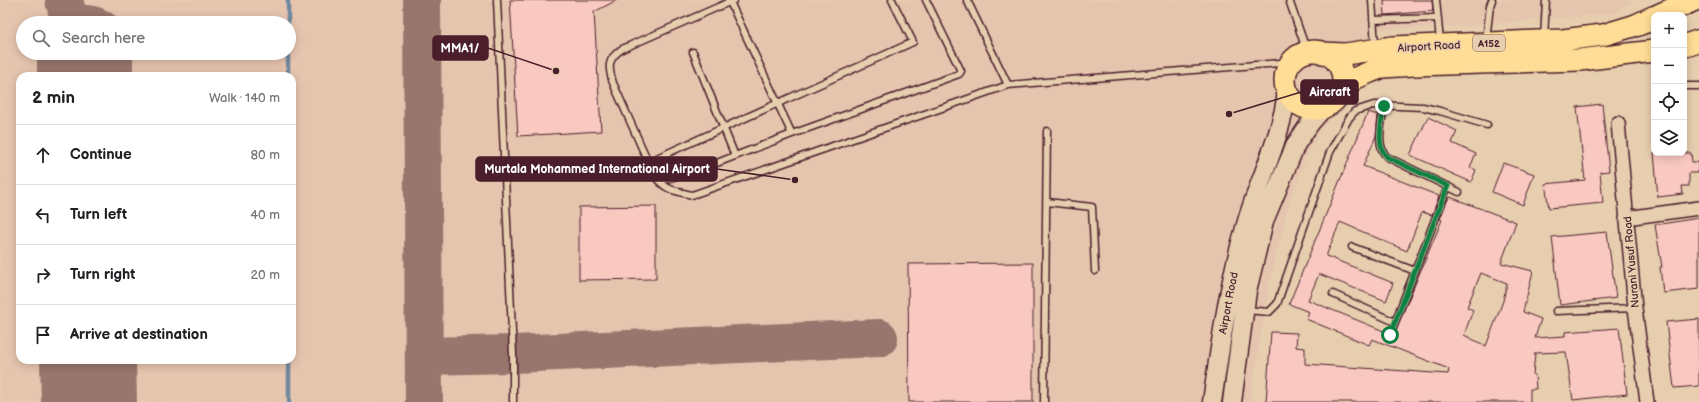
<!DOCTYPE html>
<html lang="en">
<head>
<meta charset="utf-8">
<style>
	body { margin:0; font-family:"Balsamiq Sans",sans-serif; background:#f6f6f6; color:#202124 }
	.controls { position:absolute; right:12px; top:12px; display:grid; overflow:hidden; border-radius:8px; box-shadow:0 2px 10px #0003 }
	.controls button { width:36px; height:36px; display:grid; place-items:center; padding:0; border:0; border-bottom:1px solid #e0e0e0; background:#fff; color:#202124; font:20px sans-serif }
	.stop { position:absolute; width:12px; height:12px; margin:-9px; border:3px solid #0b8043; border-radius:50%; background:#fff }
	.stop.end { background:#0b8043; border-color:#fff; box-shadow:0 1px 4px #0008 }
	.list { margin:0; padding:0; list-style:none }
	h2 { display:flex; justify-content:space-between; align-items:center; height:52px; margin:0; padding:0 16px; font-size:17px }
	h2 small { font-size:13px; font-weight:400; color:#757577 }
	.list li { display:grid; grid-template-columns:26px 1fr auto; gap:12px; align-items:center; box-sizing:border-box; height:60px; padding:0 16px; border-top:1px solid #e0e0e0 }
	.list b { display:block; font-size:15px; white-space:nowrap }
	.list em { font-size:13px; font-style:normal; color:#757577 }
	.icon { flex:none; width:22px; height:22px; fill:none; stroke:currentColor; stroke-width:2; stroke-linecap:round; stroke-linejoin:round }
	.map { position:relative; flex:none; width:1699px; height:402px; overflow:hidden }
	.search { position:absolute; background:#fff; box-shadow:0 2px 10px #0003; left:16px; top:16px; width:280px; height:44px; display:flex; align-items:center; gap:10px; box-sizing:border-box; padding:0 14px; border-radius:22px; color:#757577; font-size:15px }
	.panel { position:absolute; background:#fff; box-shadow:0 2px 10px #0003; left:16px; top:72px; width:280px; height:292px; border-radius:12px }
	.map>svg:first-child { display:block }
</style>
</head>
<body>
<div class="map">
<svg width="1699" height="402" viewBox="0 0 1699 402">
	<rect width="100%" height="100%" fill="#e6ceaf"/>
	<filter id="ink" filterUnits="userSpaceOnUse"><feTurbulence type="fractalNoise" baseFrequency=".025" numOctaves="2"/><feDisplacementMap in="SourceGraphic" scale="8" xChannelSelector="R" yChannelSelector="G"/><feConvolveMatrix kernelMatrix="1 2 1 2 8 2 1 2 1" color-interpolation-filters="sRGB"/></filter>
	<g filter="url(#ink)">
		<path fill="#e6c5af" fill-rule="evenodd" d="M 0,0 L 1633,0 L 1615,13 L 1465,26 L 1375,30 L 1366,82 L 1349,94 L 1320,130 L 1306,157 L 1289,203 L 1269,284 L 1250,402 L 0,402 ZM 23,23 L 289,23 L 289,53 L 23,53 ZM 20,76 L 292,76 L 292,360 L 20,360 Z"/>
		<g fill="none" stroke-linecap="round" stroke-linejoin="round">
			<path stroke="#70899e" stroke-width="4.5" d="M 288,0 L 288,23
				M 288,53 L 288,76
				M 289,360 L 289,402"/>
			<path stroke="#98766d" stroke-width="38" d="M 64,0 L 70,23
				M 422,0 L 424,402
				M 78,53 L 85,76
				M 424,356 L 513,354 L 879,338"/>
			<path stroke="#98766d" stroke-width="96" d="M 85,53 L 85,76
				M 88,360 L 89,402"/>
		</g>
		<path fill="#f9c9c1" stroke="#4a1f2b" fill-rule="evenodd" d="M 510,0 L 617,0 L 594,12 L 601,131 L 518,136 Z
			M 1384,0 L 1432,0 L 1433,11 L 1385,15 Z
			M 1602,104 L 1609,171 L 1600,172 L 1603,203 L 1549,208 L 1545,184 L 1585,180 L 1577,107 Z
			M 1368,112 L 1378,115 L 1376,136 L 1363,166 L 1439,196 L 1432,215 L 1422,212 L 1407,251 L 1340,222 L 1326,256 L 1393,283 L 1386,301 L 1319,274 L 1308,300 L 1386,332 L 1387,338 L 1392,339 L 1442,220 L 1440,219 L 1448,199 L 1449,199 L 1450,197 L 1516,222 L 1501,263 L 1533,271 L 1523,312 L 1541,319 L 1535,338 L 1565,336 L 1565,332 L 1619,328 L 1627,394 L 1573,400 L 1566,352 L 1535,353 L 1533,375 L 1535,375 L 1536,389 L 1530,389 L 1530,402 L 1266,402 L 1271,332 L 1297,333 L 1296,347 L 1305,348 L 1305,364 L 1448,374 L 1449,369 L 1372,339 L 1369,345 L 1306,319 L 1309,312 L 1289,304 ZM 1481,273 L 1507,283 L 1503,301 L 1486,346 L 1464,335 L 1473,310 L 1467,307 Z
			M 1428,117 L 1457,131 L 1452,143 L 1476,154 L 1470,167 L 1476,170 L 1471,182 L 1410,155 Z
			M 1654,153 L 1691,153 L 1692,162 L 1698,162 L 1698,173 L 1689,173 L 1689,186 L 1682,186 L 1683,194 L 1658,197 Z
			M 1503,163 L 1534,174 L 1523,205 L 1492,192 Z
			M 656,206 L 656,279 L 579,280 L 579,207 Z
			M 1699,218 L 1699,289 L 1663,293 L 1660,267 L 1662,267 L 1655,225 Z
			M 1607,232 L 1616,298 L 1560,305 L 1552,237 Z
			M 1033,263 L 1033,402 L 909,402 L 908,264 Z
			M 1699,319 L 1699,386 L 1674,388 L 1666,322 Z"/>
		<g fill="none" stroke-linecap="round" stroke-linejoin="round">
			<defs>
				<path id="service" d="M 497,0 L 513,354 L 513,402
					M 734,0 L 622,49 C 607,59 608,67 613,83 L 654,175 C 665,190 674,191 692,195 L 1008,85 L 1292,62
					M 967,0 L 1008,85
					M 1289,0 L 1307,52
					M 1372,0 L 1375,46
					M 1436,0 L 1440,41
					M 730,2 L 792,134
					M 1373,20 L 1438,18
					M 1544,38 L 1546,0
					M 1486,40 L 1490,6 L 1492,0
					M 693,52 L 735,156
					M 1684,86 L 1699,86
					M 1384,106 C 1382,121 1375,146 1387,157 L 1459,192
					M 648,162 L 913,42 L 892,0
					M 659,181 L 696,171 L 792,134 L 959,74 L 961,71 L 926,0
					M 1047,202 L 1092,207 L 1095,271
					M 1352,247 L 1415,271
					M 1333,294 L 1395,322
					M 1246,310 L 1269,312 L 1277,304 L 1330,152 L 1349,118 L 1355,111 L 1374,105 L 1423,107 L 1440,111 L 1487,125
					M 1556,311 L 1635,308
					M 1390,335 L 1448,186
					M 1044,402 L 1047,131"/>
				<path id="minor" d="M 1618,123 L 1635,308 L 1647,402
					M 1626,218 L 1699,208"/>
				<path id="secondary" d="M 1212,402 C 1221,341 1229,280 1247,221 C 1260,177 1282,136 1287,91
					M 1232,402 L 1247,291 L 1264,221 L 1296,144 L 1311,122 L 1324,107"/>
				<path id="primary" d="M1285 80a29 29 0 1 1 58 0a29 29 0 1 1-58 0Z
					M 1322,53 L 1345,54 L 1393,47 L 1563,40 L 1603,35 L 1653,20
					M 1341,90 L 1356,78 L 1370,72 L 1383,67 L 1414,65 L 1580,60 L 1654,51"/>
				<path id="trunk" d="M 1659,15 L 1694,0
					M 1637,25 L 1654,17
					M 1687,45 L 1699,41"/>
			</defs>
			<use href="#service" stroke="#4a1f2b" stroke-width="9"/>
			<use href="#minor" stroke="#4a1f2b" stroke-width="16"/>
			<use href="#secondary" stroke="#4a1f2b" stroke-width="21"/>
			<use href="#primary" stroke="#4a1f2b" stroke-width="24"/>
			<use href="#trunk" stroke="#4a1f2b" stroke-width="25"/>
			<use href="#service" stroke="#e6ceaf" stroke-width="6"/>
			<use href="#minor" stroke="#e6ceaf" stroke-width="13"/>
			<use href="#secondary" stroke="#e6ceaf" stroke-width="18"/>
			<use href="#primary" stroke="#ffdd96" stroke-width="21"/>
			<use href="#trunk" stroke="#ffdd96" stroke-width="22"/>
		</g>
	</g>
	<g fill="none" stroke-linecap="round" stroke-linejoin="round" filter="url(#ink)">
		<path stroke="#0b8043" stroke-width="5" d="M 1384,106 C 1382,121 1375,145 1387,157 L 1448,186 L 1390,335"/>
	</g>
	<g text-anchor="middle" stroke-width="3" stroke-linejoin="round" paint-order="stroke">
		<rect fill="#e6ceaf" stroke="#795453" stroke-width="1" x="1473" y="35" width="32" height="16" rx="3"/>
		<g font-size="10" font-weight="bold" fill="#4a1f2b">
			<text x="1489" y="47">A152</text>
		</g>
		<g font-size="11" fill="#4a1f2b" stroke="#e6ceaf">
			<text transform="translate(1429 46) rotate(-3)" y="4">Airport Road</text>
			<text transform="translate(1631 262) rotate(-95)" y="4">Nurani Yusuf Road</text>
			<text transform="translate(1228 303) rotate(-79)" y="4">Airport Road</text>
		</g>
	</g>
	<path fill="none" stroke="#4a1f2b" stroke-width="1.5" d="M556 71L488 48M1229 114L1301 92M795 180L717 169"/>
	<g fill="#4a1f2b" stroke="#e6ceaf" stroke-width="1.5">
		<circle cx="556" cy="71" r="4"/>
		<circle cx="1229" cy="114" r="4"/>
		<circle cx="795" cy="180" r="4"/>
	</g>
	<g fill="#4a1f2b" stroke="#4a1f2b" stroke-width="1.5">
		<rect x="433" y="36" width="55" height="24" rx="4"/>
		<rect x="1301" y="80" width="57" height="24" rx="4"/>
		<rect x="476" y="157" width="241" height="24" rx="4"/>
	</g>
	<g font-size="12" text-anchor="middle" font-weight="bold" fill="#fff">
		<text x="460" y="52">MMA1/</text>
		<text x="1330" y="96">Aircraft</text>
		<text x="597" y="173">Murtala Mohammed International Airport</text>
	</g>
</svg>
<div class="controls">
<button>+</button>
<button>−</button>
<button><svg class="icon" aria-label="locate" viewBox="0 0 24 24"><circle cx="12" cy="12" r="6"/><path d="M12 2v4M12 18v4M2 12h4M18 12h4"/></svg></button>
<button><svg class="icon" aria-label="layers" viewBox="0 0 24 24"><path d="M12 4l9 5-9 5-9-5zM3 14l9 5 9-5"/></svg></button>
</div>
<div class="stop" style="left:1390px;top:335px"></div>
<div class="stop end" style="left:1384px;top:106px"></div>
<div class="search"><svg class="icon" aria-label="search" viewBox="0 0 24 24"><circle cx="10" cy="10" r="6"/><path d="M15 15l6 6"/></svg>Search here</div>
<section class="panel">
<h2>2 min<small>Walk · 140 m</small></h2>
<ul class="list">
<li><svg class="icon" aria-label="ahead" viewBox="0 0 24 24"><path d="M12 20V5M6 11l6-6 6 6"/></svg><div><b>Continue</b></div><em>80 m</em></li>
<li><svg class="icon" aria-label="left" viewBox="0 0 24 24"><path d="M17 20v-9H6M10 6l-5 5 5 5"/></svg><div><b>Turn left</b></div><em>40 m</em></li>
<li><svg class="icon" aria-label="right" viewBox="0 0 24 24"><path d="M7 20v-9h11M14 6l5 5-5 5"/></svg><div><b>Turn right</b></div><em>20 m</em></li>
<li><svg class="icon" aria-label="arrive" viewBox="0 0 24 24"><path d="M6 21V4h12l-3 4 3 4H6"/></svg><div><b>Arrive at destination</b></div></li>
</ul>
</section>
</div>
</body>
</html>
